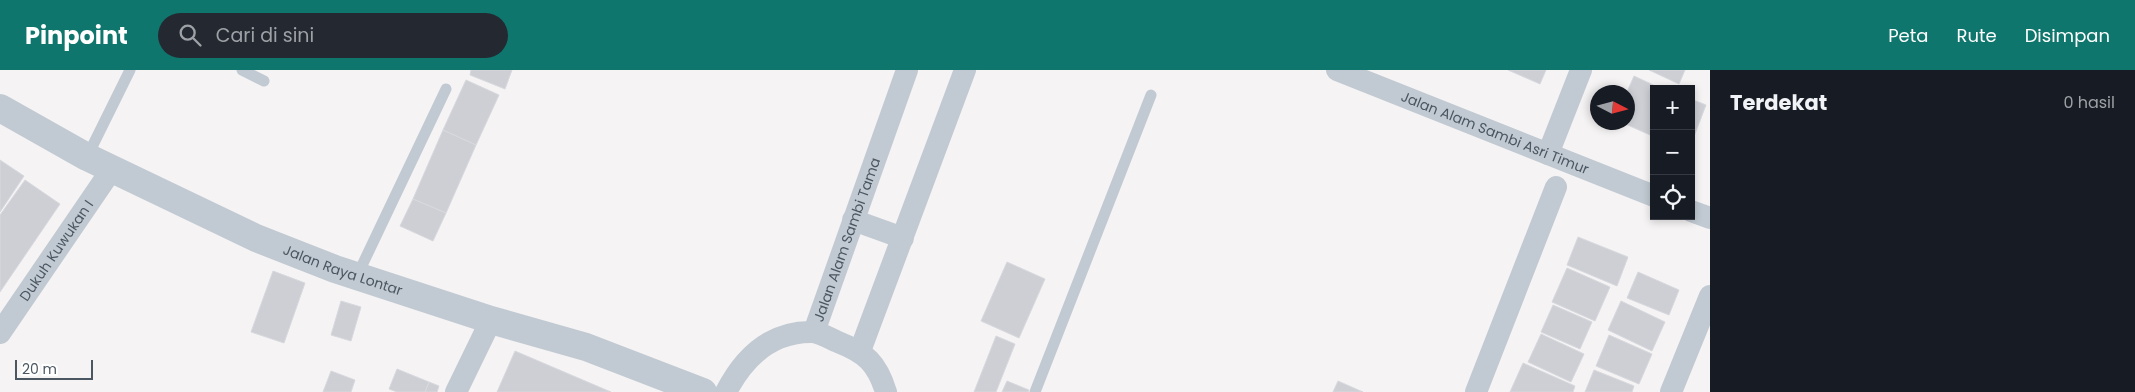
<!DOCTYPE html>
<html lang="id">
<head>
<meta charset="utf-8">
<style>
	body { margin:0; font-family:Poppins,sans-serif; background:#242831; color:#f1f3f6 }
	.controls { position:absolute; right:15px; top:15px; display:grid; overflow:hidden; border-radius:0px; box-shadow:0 2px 8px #0003 }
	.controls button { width:45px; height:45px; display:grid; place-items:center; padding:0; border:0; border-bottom:1px solid #363941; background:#171b24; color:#f1f3f6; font:25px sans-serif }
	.compass { position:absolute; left:1590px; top:15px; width:45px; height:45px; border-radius:50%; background:#171b24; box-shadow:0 2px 8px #0003; rotate:96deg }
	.scale { position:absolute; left:15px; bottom:12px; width:78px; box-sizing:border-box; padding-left:5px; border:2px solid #4a5661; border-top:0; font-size:14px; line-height:18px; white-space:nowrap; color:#4a5661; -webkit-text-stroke:4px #fff; paint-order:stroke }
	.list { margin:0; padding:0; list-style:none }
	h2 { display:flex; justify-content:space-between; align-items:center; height:65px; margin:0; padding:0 20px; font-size:21px }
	h2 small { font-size:16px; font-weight:400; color:#9ea1a6 }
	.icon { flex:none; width:28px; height:28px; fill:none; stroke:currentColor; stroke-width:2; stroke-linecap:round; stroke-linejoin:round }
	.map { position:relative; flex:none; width:1710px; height:322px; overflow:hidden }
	header { display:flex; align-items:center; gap:30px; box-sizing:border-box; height:70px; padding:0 25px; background:#0f766e; color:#fff }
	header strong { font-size:24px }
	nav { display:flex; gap:28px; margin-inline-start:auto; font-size:18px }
	.search { width:350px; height:45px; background:#242831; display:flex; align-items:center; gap:12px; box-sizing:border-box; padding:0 18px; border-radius:28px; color:#9ea1a6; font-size:19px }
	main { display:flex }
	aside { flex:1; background:#171b24 }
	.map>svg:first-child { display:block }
</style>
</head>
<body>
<header>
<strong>Pinpoint</strong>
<div class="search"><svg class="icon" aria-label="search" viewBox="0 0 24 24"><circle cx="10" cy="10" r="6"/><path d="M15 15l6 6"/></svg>Cari di sini</div>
<nav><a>Peta</a><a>Rute</a><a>Disimpan</a></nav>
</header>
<main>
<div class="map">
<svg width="1710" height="322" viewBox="0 0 1710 322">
	<rect width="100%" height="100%" fill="#f5f3f3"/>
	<path fill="#cdcfd5" stroke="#d7d9de" d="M 471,0 L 512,0 L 505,19 L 470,5 Z
		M 1508,0 L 1546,0 L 1540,14 Z
		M 1649,0 L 1685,0 L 1679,14 Z
		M 1634,6 L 1662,19 L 1654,19 L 1654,56 L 1650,65 L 1621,52 L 1628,52 L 1627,22 Z
		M 466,10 L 499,25 L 476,75 L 443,60 Z
		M 1691,29 L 1706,35 L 1691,74 Z
		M 443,60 L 476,75 L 446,143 L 413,129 Z
		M 0,90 L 24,106 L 0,142 Z
		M 25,110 L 60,134 L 0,222 L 0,145 Z
		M 413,129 L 446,143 L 433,171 L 400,156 Z
		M 1578,167 L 1628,187 L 1617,216 L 1567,195 Z
		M 1007,192 L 1045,209 L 1019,268 L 981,251 Z
		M 1567,198 L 1610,217 L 1595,251 L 1552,232 Z
		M 273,201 L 305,213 L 284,273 L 251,262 Z
		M 1638,202 L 1679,220 L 1669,245 L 1627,228 Z
		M 341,231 L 361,237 L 351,271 L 331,265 Z
		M 1621,231 L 1665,252 L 1652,281 L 1608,260 Z
		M 1553,235 L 1592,252 L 1580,279 L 1541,262 Z
		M 1541,264 L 1584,284 L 1571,312 L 1528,292 Z
		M 1609,265 L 1652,284 L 1639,314 L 1596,296 Z
		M 996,266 L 1015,274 L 996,322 L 974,322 Z
		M 515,281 L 611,322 L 497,322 Z
		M 1523,293 L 1575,316 L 1573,322 L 1510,322 Z
		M 397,299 L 429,312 L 425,322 L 397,322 L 389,319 Z
		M 1594,300 L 1634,316 L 1632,322 L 1585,322 Z
		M 331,301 L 355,310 L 351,322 L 323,322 Z
		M 1007,311 L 1029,320 L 1028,322 L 1002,322 Z
		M 1338,311 L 1363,322 L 1333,322 Z
		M 429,312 L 439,316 L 437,322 L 425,322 Z"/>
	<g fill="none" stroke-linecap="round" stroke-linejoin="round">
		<path stroke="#c1cad2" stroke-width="11" d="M 242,0 L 264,11
			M 87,87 L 130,0
			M 357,206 L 446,19
			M 1035,322 L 1151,25"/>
		<g stroke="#c1cad2" stroke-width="22">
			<path id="s1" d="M 1337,0 L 1654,126"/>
			<path d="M 1548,84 L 1581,0"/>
			<path d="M 1691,141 L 1710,148"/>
			<path d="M 853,150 L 903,168"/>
			<path id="s2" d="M 814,262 L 907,0"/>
			<path id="s3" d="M 0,263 L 112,99"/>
			<path d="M 860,281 L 965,0"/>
			<path d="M 456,322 L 491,250"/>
			<path d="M 726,322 C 744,287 771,261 813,262 C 821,263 831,269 838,272 C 866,283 877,293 886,322"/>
			<path d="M 1476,322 L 1556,117"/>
			<path d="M 1671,322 L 1710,226"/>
		</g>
		<path stroke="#c1cad2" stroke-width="28" id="s4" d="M 0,38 L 87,87 L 256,168 L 335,199 L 491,250 L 586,277 L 703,322"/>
	</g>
	<g text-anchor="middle" stroke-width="4" stroke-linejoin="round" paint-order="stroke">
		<g font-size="14" fill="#4a5661" stroke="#fff">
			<text dy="5" stroke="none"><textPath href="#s1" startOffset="170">Jalan Alam Sambi Asri Timur</textPath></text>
			<text dy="5" stroke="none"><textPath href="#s2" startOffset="98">Jalan Alam Sambi Tama</textPath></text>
			<text dy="5" stroke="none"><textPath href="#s3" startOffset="100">Dukuh Kuwukan I</textPath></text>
			<text dy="5" stroke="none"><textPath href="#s4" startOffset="380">Jalan Raya Lontar</textPath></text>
		</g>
	</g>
</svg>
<div class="controls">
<button>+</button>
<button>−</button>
<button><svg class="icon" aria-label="locate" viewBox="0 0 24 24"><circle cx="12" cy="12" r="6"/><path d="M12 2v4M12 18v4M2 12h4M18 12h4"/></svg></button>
</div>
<svg class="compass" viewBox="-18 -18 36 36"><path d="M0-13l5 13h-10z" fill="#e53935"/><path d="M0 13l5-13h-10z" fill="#9ea1a6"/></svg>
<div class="scale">20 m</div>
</div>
<aside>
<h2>Terdekat<small>0 hasil</small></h2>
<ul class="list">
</ul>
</aside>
</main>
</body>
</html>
